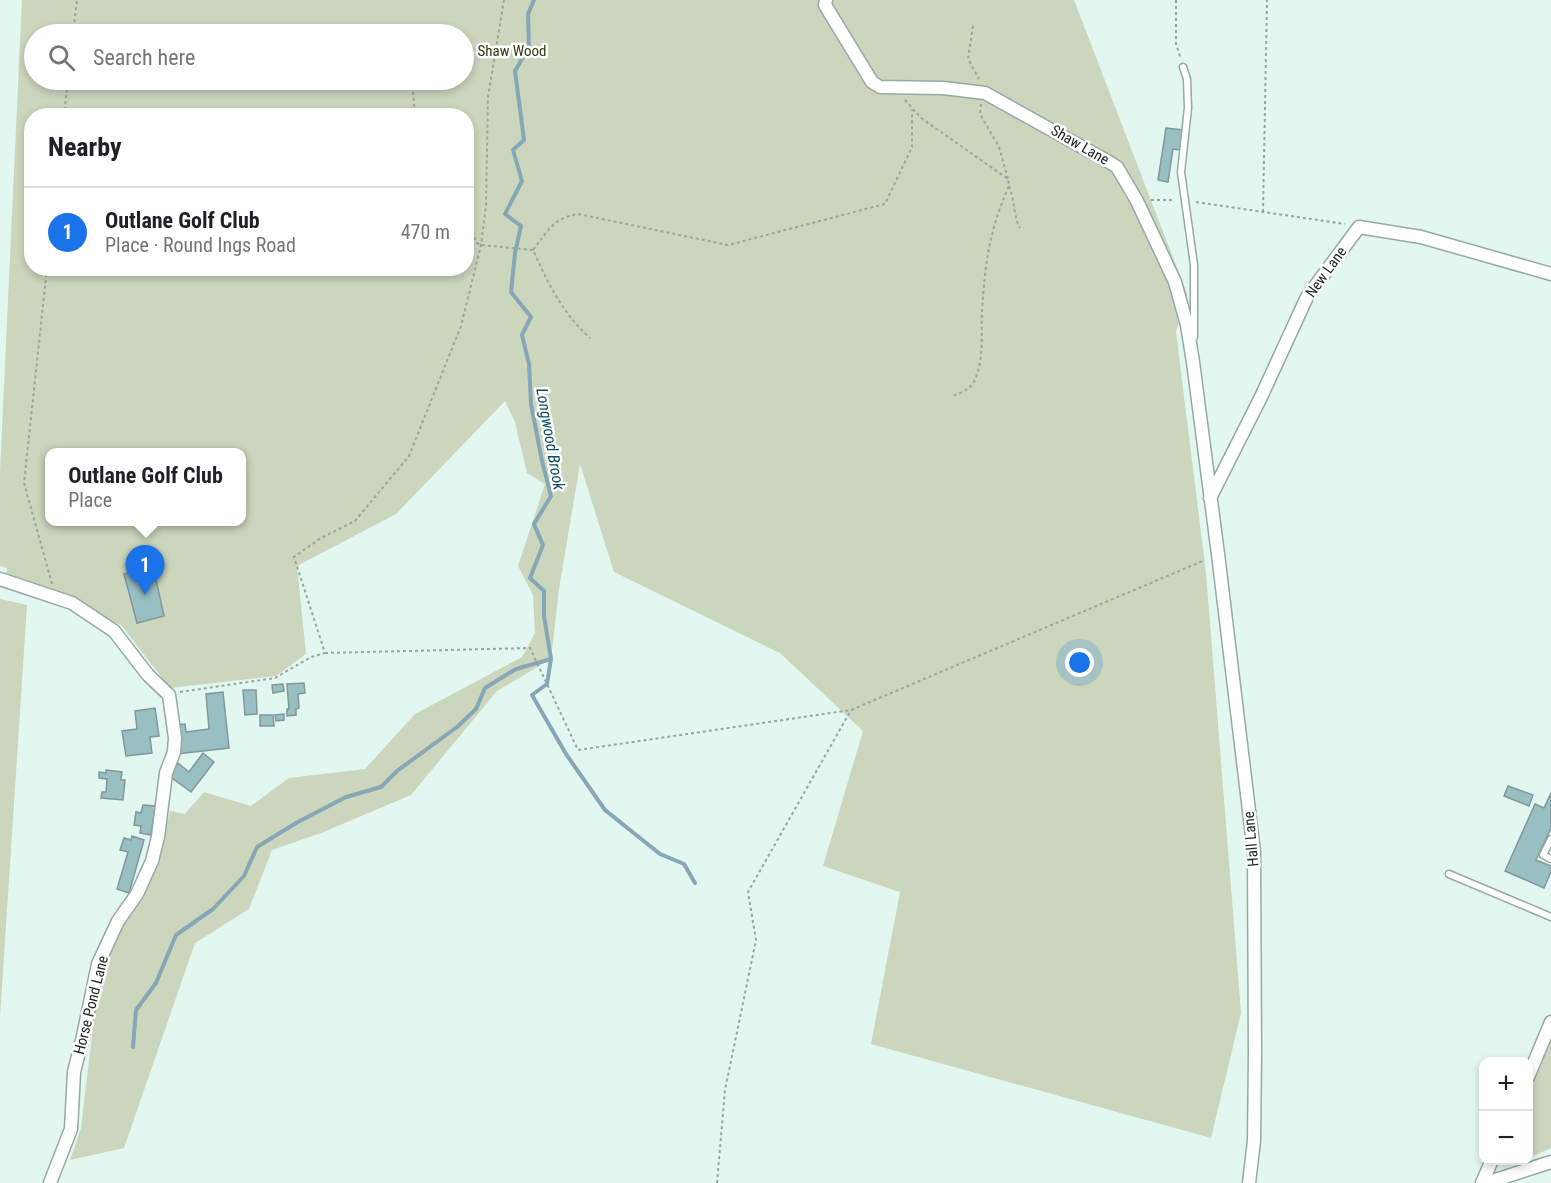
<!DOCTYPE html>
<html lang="en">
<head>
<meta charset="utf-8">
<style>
	body { margin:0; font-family:"Roboto Condensed",sans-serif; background:#f6f6f6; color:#202124 }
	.controls { position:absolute; right:18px; bottom:18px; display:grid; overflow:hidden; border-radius:12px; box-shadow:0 3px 9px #0003 }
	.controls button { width:54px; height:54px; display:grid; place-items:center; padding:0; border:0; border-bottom:2px solid #e0e0e0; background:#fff; color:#202124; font:30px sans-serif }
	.you { position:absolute; left:1080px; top:663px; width:21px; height:21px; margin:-15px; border:4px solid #fff; border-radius:50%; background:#1a73e8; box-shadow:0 0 0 9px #1a73e833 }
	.badge { display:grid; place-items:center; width:39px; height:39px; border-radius:50%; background:#1a73e8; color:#fff; font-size:20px; font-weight:700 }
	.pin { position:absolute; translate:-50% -50px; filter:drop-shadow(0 2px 3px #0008) }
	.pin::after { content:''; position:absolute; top:32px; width:21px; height:18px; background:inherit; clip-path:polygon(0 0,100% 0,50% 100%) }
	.popup { position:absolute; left:45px; top:448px; width:201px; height:78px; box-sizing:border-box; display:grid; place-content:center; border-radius:12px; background:#fff; filter:drop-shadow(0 2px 4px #0005); font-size:20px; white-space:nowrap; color:#757577 }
	.popup b { font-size:22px; color:#202124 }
	.popup::after { content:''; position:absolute; left:50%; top:100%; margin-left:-12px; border:12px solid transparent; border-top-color:#fff }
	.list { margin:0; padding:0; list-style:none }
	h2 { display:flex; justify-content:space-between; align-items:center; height:78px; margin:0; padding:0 24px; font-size:26px }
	h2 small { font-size:20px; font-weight:400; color:#757577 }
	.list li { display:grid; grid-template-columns:39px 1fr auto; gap:18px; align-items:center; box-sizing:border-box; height:90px; padding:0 24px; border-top:2px solid #e0e0e0 }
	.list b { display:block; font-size:22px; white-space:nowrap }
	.list p { margin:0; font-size:20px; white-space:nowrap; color:#757577 }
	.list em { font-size:20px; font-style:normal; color:#757577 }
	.icon { flex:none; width:33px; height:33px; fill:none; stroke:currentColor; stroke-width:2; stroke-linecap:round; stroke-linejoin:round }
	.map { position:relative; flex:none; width:1551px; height:1183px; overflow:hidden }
	.search { position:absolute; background:#fff; box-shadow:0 3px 9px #0003; left:24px; top:24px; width:450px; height:66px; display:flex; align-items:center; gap:15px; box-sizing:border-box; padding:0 21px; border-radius:33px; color:#757577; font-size:22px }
	.panel { position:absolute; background:#fff; box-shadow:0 3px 9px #0003; left:24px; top:108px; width:450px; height:168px; border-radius:24px }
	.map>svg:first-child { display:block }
</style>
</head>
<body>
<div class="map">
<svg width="1551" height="1183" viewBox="0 0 1551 1183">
	<rect width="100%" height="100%" fill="#e1f7f0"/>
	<path fill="#cbd6bc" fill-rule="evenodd" d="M 22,0 L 1074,0 L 1187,294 L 1176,332 L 1206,573 L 1241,1013 L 1211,1138 L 871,1044 L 900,892 L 823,866 L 863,731 L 780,653 L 614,572 L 580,464 L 559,589 L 551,659 L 497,691 L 411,795 L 321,833 L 272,850 L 249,909 L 195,943 L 124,1148 L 70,1160 L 81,1128 L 100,968 L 129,906 L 135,904 L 157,865 L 170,811 L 185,814 L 204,792 L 251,806 L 289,778 L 365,769 L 415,714 L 522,657 L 535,633 L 533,595 L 518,566 L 545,484 L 527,473 L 515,422 L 505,401 L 396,514 L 297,566 L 306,654 L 276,676 L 170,688 L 121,625 L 6,578 L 7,568 L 0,566 L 0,472 ZM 34,34 L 464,34 L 464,80 L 34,80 ZM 32,116 L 466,116 L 466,268 L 32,268 ZM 49,452 L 241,452 L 241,522 L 49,522 Z
		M 0,599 L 27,605 L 0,1017 Z
		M 1551,1041 L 1551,1148 L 1529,1158 L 1529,1094 Z"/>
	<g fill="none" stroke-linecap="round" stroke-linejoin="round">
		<path stroke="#86a7b5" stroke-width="4" d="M 551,659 L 547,684 L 532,695 L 566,754 L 605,810 L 660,854 L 684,864 L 695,883
			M 133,1047 L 136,1010 L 156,983 L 176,935 L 213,909 L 244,876 L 257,847 L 296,823 L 346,797 L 381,787 L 397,771 L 457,727 L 476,709 L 485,688 L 516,669 L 551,659 L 544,616 L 544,591 L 530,578 L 543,545 L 534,524 L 551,496 L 542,461 L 531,404 L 529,364 L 522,335 L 531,317 L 511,292 L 515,253 L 521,226 L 505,214 L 522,181 L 513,150 L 524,140 L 515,71 L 529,47 L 528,14 L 534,0"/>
	</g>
	<path fill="#98bfc2" stroke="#829799" stroke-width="1.5" d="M 1166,128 L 1183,130 L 1180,150 L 1173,149 L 1168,182 L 1158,180 Z
		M 153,566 L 164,616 L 137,623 L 124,574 Z
		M 304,683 L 305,693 L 298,694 L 299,708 L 296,709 L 296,715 L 287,716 L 287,709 L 289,709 L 287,684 Z
		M 283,684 L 284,691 L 273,693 L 272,685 Z
		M 243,690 L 256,690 L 257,714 L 245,715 Z
		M 223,692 L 229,748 L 177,754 L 174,725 L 185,724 L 186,732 L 209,729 L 206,694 Z
		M 155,708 L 159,736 L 150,737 L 152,753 L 126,756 L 122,731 L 137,729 L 135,711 Z
		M 284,714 L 284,720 L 276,721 L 275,715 Z
		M 260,715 L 273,715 L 274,726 L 260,726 Z
		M 203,753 L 214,762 L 191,792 L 168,775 L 178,763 L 189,772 Z
		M 106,770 L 122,772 L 121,780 L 125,780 L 123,800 L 101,798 L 102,792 L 106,792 L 107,779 L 99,778 L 99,772 L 106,773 Z
		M 1508,786 L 1533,795 L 1529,806 L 1504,796 Z
		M 1551,793 L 1551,828 L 1536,860 L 1551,866 L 1551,872 L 1544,888 L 1505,871 L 1535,804 L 1544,808 Z
		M 143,805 L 155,806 L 151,835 L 140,833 L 141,826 L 134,825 L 136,812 L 141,813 Z
		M 132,836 L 144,840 L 129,893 L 117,889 L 128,852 L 120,850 L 124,838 L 131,840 Z"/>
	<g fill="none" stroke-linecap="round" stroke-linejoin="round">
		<defs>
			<path id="lane" d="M 1183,67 L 1187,79 L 1188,108 L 1181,172 L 1194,265 L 1194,337
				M 1551,839 L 1543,855 L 1551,859
				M 1449,874 L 1551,917"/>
			<path id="street" d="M 826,0 L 825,5 L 872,82 L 880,87 L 943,88 L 985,93 L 1109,162 L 1117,167 L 1137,201 L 1175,282 L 1187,325 L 1193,362 L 1218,554 L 1254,852 L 1255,1055 L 1254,1141 L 1249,1183
				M 1210,498 L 1261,397 L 1307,297 L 1359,227 L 1421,237 L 1551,274
				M 0,579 L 72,603 L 114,631 L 148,675 L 169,695 L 175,738 L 174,752 L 166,773 L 158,837 L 152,861 L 137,894 L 118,921 L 98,964 L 83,1036 L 74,1072 L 71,1129 L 50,1183
				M 1528,1077 L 1551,1022
				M 1482,1183 L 1492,1160
				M 1486,1183 L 1551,1162"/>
		</defs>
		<use href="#lane" stroke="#96aaa4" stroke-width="9"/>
		<use href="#street" stroke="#96aaa4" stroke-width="15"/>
		<path stroke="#96a6a1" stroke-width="2" stroke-dasharray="3 3" stroke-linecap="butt" d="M 1176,0 L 1176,44 L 1181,59
			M 973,26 L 968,59 L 979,79
			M 73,34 L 77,0
			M 412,80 L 415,116
			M 905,100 L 921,118 L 1008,179 L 1009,186 C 989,231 985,264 982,312 C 981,333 984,357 976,377 C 972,389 963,392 952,396
			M 981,104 L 980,114 L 999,147 L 1008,179
			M 64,116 L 68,80
			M 1009,186 C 1015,200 1013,215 1020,228
			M 1151,200 L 1175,200
			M 1196,202 L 1345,224
			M 1263,212 L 1267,0
			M 466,221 L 477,243 L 481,245 L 533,250 C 549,285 561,311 590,338
			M 533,250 C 548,231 553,218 578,214 L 728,245 L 885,204 L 912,147 L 912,109
			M 47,268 L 24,483 L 52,584
			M 325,653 L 530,648 L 578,750 L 851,710 L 1205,560
			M 180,692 L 275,678 L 311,657 L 325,653 L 294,557 L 321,538 L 355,521 L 409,456 L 461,326 L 481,245 L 486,205 L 488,97 L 504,0
			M 717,1183 L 725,1090 L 756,940 L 748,892 L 851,710"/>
		<use href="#lane" stroke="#fff" stroke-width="6"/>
		<use href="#street" stroke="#fff" stroke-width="12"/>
	</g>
	<g text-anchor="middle" stroke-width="5" stroke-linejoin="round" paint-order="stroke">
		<g font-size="15" fill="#2b3b0c" stroke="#fefefe">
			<text x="512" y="56">Shaw Wood</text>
		</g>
		<g font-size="15" fill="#1e2624" stroke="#fefefe">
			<text transform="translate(1080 145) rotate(30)" y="5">Shaw Lane</text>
			<text transform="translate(1326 272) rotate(-54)" y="5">New Lane</text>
			<text transform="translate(1251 839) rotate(-95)" y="5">Hall Lane</text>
			<text transform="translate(91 1005) rotate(-76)" y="5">Horse Pond Lane</text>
		</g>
		<g font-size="16" font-style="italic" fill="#0a4e64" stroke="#fefefe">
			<text transform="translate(551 439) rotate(80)" y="6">Longwood Brook</text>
		</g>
	</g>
</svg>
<div class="controls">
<button>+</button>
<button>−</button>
</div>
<div class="you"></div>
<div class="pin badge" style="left:145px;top:595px">1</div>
<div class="popup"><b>Outlane Golf Club</b>Place</div>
<div class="search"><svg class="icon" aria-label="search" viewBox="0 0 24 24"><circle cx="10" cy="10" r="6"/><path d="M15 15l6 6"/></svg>Search here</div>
<section class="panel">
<h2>Nearby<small></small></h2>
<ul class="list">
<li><span class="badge">1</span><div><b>Outlane Golf Club</b><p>Place · Round Ings Road</p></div><em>470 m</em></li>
</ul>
</section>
</div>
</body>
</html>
